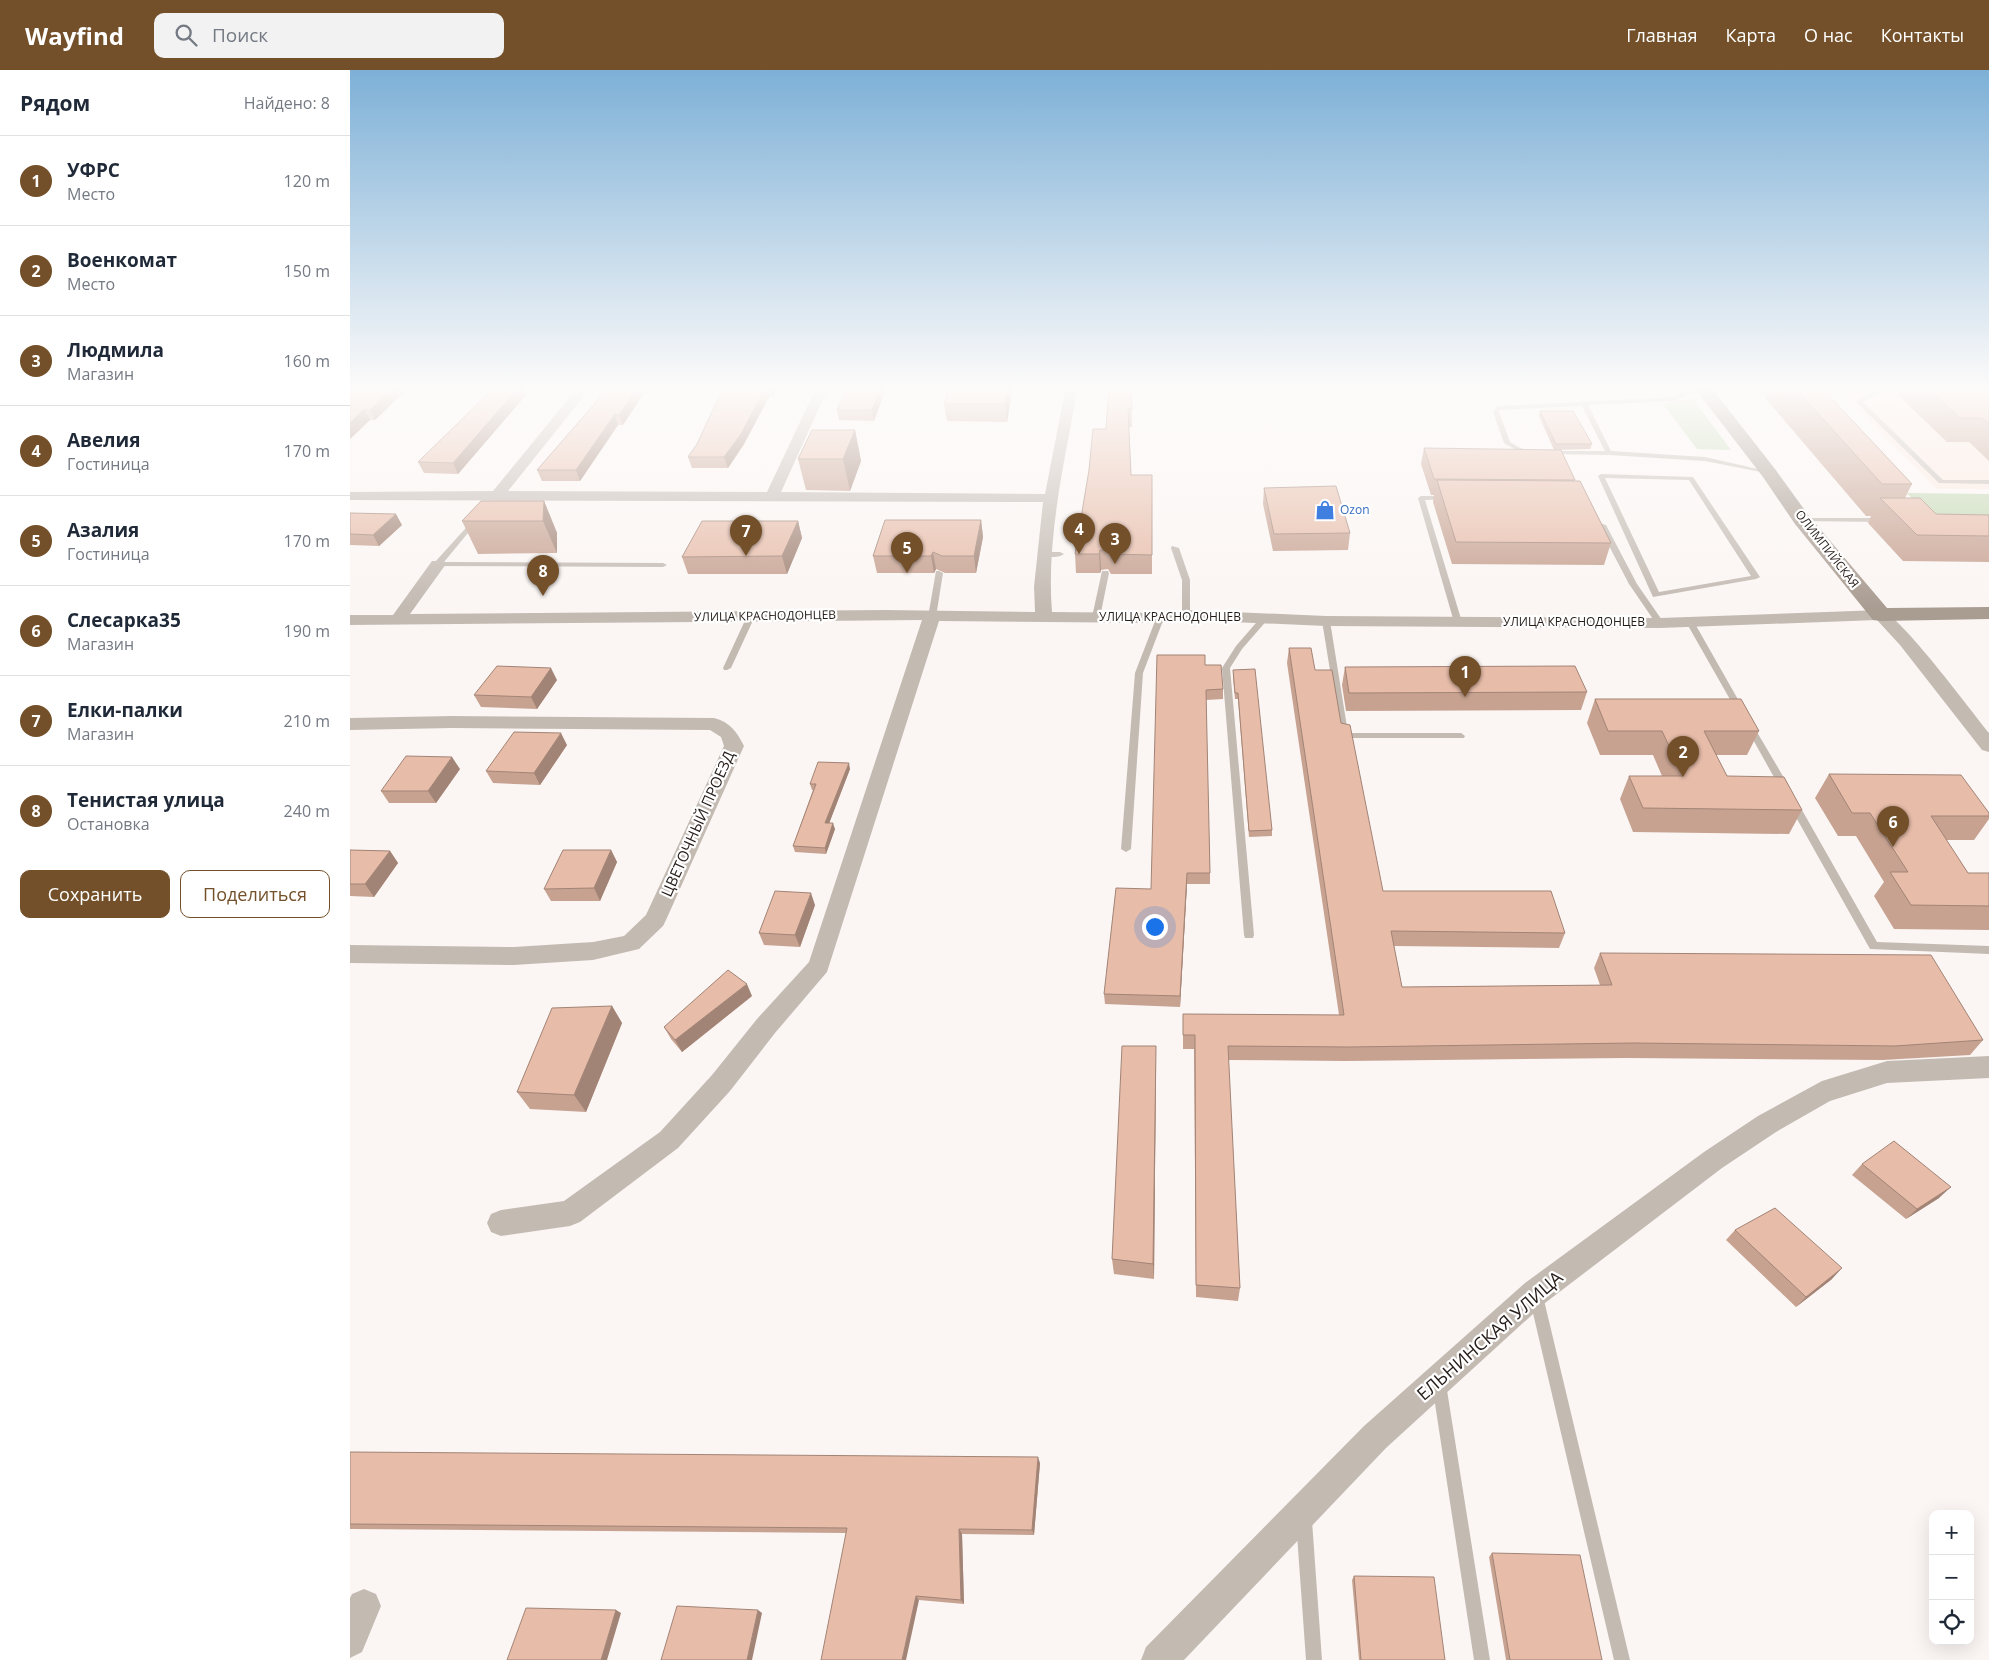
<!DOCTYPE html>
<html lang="ru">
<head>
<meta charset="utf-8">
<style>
	body { margin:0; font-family:"Open Sans",sans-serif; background:#f2f2f3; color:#1f2937 }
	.controls { position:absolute; right:15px; bottom:15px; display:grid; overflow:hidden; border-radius:10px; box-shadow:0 5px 20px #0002 }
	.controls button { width:45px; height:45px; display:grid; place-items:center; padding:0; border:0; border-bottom:1px solid #e0e1e3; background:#fff; color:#1f2937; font:25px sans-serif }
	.you { position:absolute; left:804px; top:856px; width:18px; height:18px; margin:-12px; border:4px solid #fff; border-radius:50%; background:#1a73e8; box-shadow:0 0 0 8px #1a73e833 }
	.badge { display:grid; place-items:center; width:32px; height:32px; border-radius:50%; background:#735029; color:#fff; font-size:16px; font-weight:700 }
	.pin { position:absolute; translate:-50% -41px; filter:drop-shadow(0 1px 2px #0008) }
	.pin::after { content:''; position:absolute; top:26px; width:18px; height:15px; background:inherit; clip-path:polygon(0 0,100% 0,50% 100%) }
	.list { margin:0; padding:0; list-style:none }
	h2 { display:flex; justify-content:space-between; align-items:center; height:65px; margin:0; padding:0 20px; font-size:21px }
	h2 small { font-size:16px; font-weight:400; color:#747a83 }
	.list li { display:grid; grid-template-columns:32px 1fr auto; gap:15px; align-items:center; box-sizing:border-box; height:90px; padding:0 20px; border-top:1px solid #e0e1e3 }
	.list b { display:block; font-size:19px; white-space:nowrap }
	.list p { margin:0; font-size:16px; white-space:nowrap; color:#747a83 }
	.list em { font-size:16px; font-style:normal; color:#747a83 }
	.actions { display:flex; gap:10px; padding:15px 20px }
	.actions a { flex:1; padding:11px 0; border:1px solid #735029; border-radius:10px; text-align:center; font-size:18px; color:#735029 }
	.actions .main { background:#735029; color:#fff }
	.icon { flex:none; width:28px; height:28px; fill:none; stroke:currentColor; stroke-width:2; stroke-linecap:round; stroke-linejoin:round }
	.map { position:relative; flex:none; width:1639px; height:1590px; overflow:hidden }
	header { display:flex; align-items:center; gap:30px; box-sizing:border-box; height:70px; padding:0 25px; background:#735029; color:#fff }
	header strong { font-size:24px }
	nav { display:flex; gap:28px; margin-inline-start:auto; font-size:18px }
	.search { width:350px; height:45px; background:#f2f2f3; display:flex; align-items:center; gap:12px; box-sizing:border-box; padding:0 18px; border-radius:10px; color:#747a83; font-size:19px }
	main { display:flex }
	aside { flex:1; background:#fff }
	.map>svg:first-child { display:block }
</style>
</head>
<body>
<header>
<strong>Wayfind</strong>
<div class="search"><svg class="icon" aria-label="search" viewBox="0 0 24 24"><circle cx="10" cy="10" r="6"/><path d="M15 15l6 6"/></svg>Поиск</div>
<nav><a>Главная</a><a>Карта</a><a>О нас</a><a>Контакты</a></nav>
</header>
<main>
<aside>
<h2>Рядом<small>Найдено: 8</small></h2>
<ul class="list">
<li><span class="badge">1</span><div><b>УФРС</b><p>Место</p></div><em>120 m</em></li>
<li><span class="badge">2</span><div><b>Военкомат</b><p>Место</p></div><em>150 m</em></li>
<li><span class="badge">3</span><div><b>Людмила</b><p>Магазин</p></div><em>160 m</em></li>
<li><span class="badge">4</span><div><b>Авелия</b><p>Гостиница</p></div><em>170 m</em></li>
<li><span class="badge">5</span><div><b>Азалия</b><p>Гостиница</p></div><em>170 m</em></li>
<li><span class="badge">6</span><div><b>Слесарка35</b><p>Магазин</p></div><em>190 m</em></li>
<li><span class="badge">7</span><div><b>Елки-палки</b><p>Магазин</p></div><em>210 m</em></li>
<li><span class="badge">8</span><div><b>Тенистая улица</b><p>Остановка</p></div><em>240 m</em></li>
</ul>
<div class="actions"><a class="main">Сохранить</a><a>Поделиться</a></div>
</aside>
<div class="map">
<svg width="1639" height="1590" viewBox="0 0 1639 1590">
	<rect width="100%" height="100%" fill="#fbf6f4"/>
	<path fill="#fce9e0" d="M 1502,316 L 1639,316 L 1639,419 L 1587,419 L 1492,324 Z"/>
	<path fill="#c3d8b3" d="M 1343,329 L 1381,380 L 1347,379 L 1313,334 Z
		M 1557,423 L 1639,424 L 1639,458 L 1590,458 Z"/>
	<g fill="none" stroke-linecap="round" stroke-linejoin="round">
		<path fill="#c3bab2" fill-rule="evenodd" d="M 1347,316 L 1354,317 L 1324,331 L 1238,335 L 1261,381 L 1355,387 L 1421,402 L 1421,404 L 1355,391 L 1259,385 L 1197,384 L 1197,382 L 1199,381 L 1255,381 L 1232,336 L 1150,340 L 1149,342 L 1160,372 L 1170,378 L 1185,382 L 1182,384 L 1166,380 L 1154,373 L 1143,342 L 1146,337 L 1148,336 L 1323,327 Z
			M 1532,316 L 1540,316 L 1513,332 L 1593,410 L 1639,410 L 1639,414 L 1589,413 L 1506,332 Z
			M 1251,404 L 1343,407 L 1410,507 L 1406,509 L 1303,527 L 1248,406 ZM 1255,408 L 1339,410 L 1401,506 L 1309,522 Z
			M 1095,426 L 1098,428 L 1097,429 L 1075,430 L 1112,552 L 1108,554 L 1104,552 L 1068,428 L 1071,426 Z
			M 1452,448 L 1532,448 L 1536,450 L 1532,452 L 1450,451 L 1450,449 Z
			M 125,449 L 127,450 L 127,452 L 94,492 L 313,493 L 317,495 L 313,497 L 85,496 L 85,492 L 123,450 Z
			M 1249,453 L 1256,455 L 1287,514 L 1314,553 L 1313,555 L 1307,555 L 1279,514 L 1248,455 Z
			M 822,476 L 829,478 L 840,510 L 840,545 L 836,547 L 832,545 L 832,510 L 821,478 Z
			M 694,482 L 710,482 L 714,484 C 709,488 698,488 693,484 Z
			M 586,501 L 589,501 L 593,503 L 586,547 L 582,549 L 578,547 Z
			M 752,501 L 758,501 L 759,503 L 750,547 L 746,549 L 742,547 Z
			M 398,544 L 401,544 L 405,546 L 381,598 L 377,600 L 374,600 L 373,598 Z
			M 807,546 L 810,546 L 814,548 L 793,603 L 781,779 L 776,782 L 771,779 L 785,603 Z
			M 912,546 L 915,546 L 919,548 L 892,579 L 880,598 L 904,865 L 903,868 L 895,868 L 894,865 L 872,598 L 886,576 Z
			M 973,549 L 976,549 L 980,551 L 998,663 L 1111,663 L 1115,666 L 1114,668 L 991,668 L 972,551 Z
			M 1337,550 L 1340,550 L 1344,552 L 1394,640 L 1393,642 L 1387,642 L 1386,640 L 1336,552 Z
			M 1400,654 L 1404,657 L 1440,718 L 1438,720 L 1432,720 L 1430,718 L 1396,657 Z
			M 1443,730 L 1448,733 L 1527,872 L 1639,876 L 1639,884 L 1520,879 L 1438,733 Z
			M 1186,1219 L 1191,1221 L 1193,1226 L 1280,1590 L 1264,1590 L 1179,1226 L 1181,1221 Z
			M 1089,1307 L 1094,1309 L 1096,1314 L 1140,1590 L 1124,1590 L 1082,1314 L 1084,1309 Z
			M 954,1443 L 960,1445 L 962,1451 L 972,1590 L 956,1590 L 946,1451 L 948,1445 Z"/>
		<path fill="#c3bab2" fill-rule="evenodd" d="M 229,316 L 242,316 L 158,421 L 417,422 L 467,316 L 479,316 L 431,422 L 695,424 L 716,316 L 728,316 C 715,390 696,467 702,542 L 810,543 L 836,540 L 976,546 L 1310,548 L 1531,540 C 1550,545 1622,642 1639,663 L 1639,682 L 1632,680 L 1550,575 L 1527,550 L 1310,558 L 976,556 L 836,550 L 810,553 L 589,551 L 477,902 L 425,963 L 380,1021 L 328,1078 L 230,1152 L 220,1156 L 151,1166 L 141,1162 L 137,1153 L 141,1144 L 151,1140 L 214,1131 L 310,1062 L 362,1005 L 407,949 L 459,892 L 572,550 L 0,555 L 0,545 L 43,545 L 82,491 L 94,491 L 96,494 L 60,544 L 535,540 L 685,542 L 684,517 L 693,432 L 0,430 L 0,422 L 143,421 Z
			M 102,646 L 364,648 C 380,652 387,662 394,676 L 316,850 L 313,856 L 289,879 L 243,890 L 164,895 L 0,893 L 0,875 L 164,877 L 243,872 L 274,866 L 296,845 L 374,676 L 371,667 L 360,660 L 102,658 L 0,660 L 0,648 Z
			M 1639,986 L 1639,1008 L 1537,1013 L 1480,1031 L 1426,1062 L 1372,1098 L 1195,1233 L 1036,1378 L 834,1590 L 791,1590 L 796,1577 L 1014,1356 L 1175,1213 L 1354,1082 L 1408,1046 L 1472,1011 L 1537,991 Z
			M 14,1519 L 26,1524 L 31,1536 L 12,1582 L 0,1588 L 0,1528 L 2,1524 Z"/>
		<path fill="#a99c91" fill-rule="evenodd" d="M 1343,316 L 1360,316 L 1425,399 L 1459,446 L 1537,538 L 1639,537 L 1639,549 L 1531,551 L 1523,550 L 1445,454 L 1413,407 Z"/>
	</g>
	<path fill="#c7a291" d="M 10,316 L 38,338 L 25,350 L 20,350 L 0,369 Z
		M 146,316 L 173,316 L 176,325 L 108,404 L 74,403 L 68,392 Z
		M 260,316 L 273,355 L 268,355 L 230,411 L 192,411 L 187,400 Z
		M 374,316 L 428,316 L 423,327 L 419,327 L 394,374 L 378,398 L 342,398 L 338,387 L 347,374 Z
		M 537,316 L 524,351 L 489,350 L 487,340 Z
		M 599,316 L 669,316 L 663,316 L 657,352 L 597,351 L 594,334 Z
		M 781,316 L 782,357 L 779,357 L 781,405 L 802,405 L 802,504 L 761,504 L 758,499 L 751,500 L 750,503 L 726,503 L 725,484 Z
		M 1405,316 L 1470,316 L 1562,414 L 1555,428 L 1586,444 L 1639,445 L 1639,492 L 1553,491 L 1518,453 L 1521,446 L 1516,446 Z
		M 1554,316 L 1639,316 L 1639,391 L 1619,372 L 1597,372 L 1549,326 Z
		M 1190,341 L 1242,374 L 1240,379 L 1204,380 L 1189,346 Z
		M 505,360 L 511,391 L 500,421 L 456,420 L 448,389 Z
		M 1074,378 L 1225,410 L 1225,411 L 1261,473 L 1254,495 L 1102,494 L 1083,432 L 1084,425 L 1081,425 L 1071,394 Z
		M 914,418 L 1000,463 L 998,480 L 923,481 L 913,434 Z
		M 194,431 L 207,463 L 207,483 L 128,484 L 112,451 Z
		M 0,443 L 52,455 L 29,476 L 0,475 Z
		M 631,450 L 633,467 L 626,503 L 595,503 L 586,499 L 584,503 L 527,503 L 523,486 Z
		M 448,451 L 452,468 L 437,504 L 338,504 L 332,487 Z
		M 939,578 L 965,600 L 991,653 L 1033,821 L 1215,863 L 1209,878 L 1044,876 L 1052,917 L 1250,915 L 1244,898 L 1250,883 L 1633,970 L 1620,985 L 1533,990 L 1276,988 L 996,991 L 878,990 L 890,1218 L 888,1231 L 846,1227 L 844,979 L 833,979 L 833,944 L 989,945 L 937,593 Z
		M 855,595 L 873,619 L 873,629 L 856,630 L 860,803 L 860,814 L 837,814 L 830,937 L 755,934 L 754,924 L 801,819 Z
		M 995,597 L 1237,622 L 1231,640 L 996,641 L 992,615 Z
		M 883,600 L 922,760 L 922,766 L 899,767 L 888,629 L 885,629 L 883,606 Z
		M 207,610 L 187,639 L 131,637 L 124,625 Z
		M 1245,629 L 1409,661 L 1397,685 L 1366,685 L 1377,706 L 1452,740 L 1439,764 L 1283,762 L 1270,729 L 1279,706 L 1312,706 L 1303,685 L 1250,685 L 1237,653 Z
		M 217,675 L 190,715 L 143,713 L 136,701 Z
		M 110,699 L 86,733 L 39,733 L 31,721 Z
		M 500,699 L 479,753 L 485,759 L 476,784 L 445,782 L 443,776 L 463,720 L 462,720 L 460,714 Z
		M 1479,704 L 1639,743 L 1639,749 L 1624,770 L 1596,770 L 1618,803 L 1639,803 L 1639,860 L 1544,859 L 1524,826 L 1534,812 L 1506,766 L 1488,766 L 1465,728 Z
		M 0,780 L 40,781 L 48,793 L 24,827 L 0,826 Z
		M 261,780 L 267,792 L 250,831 L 201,831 L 194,819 Z
		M 465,835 L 450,877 L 414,875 L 409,863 Z
		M 402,926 L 332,982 L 321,969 L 314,957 Z
		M 262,936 L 272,953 L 236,1042 L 180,1039 L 167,1022 Z
		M 806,994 L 804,1209 L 764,1204 L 762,1189 Z
		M 1512,1094 L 1589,1128 L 1556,1149 L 1502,1105 Z
		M 1385,1160 L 1482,1209 L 1446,1237 L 1376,1170 Z
		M 0,1382 L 690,1393 L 684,1465 L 612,1464 L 614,1534 L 569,1530 L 496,1463 L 0,1459 Z
		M 1142,1483 L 1252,1590 L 1156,1590 L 1139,1487 Z
		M 1004,1506 L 1095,1590 L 1009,1590 L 1002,1510 Z"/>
	<path fill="#a28476" d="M 45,316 L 60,316 L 25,350 L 20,340 Z
		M 170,316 L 173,316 L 176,325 L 108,404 L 103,393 Z
		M 289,316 L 299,316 L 273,355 L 269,345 Z
		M 416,316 L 419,327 L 394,374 L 378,398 L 374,387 Z
		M 421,316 L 428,316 L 423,327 Z
		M 531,316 L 537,316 L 524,351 L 522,340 Z
		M 658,316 L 663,316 L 657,352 L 655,334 Z
		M 14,339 L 20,350 L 0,369 L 0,353 Z
		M 265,344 L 268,355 L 230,411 L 226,400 Z
		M 505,360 L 511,391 L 500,421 L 493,389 Z
		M 194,431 L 207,463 L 207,483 L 193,451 Z
		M 46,444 L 52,455 L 29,476 L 23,465 Z
		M 631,450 L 633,467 L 626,503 L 624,486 Z
		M 448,451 L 452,468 L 437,504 L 432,486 Z
		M 750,480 L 751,500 L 750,503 L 749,484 Z
		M 583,482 L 586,499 L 584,503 L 581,486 Z
		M 201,598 L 207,610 L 187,639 L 181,627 Z
		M 211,663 L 217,675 L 190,715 L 184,703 Z
		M 102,687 L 110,699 L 86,733 L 78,721 Z
		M 499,693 L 500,699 L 477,759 L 475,753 Z
		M 483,753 L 485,759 L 476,784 L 475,778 Z
		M 261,780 L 267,792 L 250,831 L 244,818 Z
		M 40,781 L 48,793 L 24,827 L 15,814 Z
		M 837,803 L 837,814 L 830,937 L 830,926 Z
		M 461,823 L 465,835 L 450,877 L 445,865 Z
		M 397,914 L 402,926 L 332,982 L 325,970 Z
		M 262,936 L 272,953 L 236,1042 L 224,1025 Z
		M 806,976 L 806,994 L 804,1209 L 803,1194 Z
		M 1601,1117 L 1589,1128 L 1556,1149 L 1567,1139 Z
		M 1492,1198 L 1482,1209 L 1446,1237 L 1456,1227 Z
		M 688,1387 L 690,1393 L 684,1465 L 682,1460 Z
		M 609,1459 L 612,1464 L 614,1534 L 611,1530 Z
		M 566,1526 L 569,1530 L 556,1590 L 552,1590 Z
		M 266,1540 L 271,1543 L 257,1590 L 251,1590 Z
		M 408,1540 L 412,1543 L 402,1590 L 397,1590 Z"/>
	<path fill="#e7bca9" stroke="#a28476" d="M 10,316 L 45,316 L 20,340 L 14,339 L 0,353 L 0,325 Z
		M 146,316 L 170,316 L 103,393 L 68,392 Z
		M 260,316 L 289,316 L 269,345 L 265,344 L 226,400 L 187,400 Z
		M 374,316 L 416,316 L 391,364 L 374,387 L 338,387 L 347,374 Z
		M 498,316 L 531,316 L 522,340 L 487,340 Z
		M 599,316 L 658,316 L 655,334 L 594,334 Z
		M 759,316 L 781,316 L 782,339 L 778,339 L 781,405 L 802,405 L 802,485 L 760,484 L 757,480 L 750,480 L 749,484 L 725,484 L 739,400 L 743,359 L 756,359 Z
		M 1443,316 L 1470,316 L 1562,414 L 1532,414 Z
		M 1575,316 L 1639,316 L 1639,354 L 1632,348 L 1610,348 Z
		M 1190,341 L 1223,341 L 1242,374 L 1206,374 Z
		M 462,360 L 505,360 L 493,389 L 448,389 Z
		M 1074,378 L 1211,380 L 1225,410 L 1084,409 Z
		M 1087,410 L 1230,411 L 1261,473 L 1106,472 Z
		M 986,416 L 1000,463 L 924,464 L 914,418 Z
		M 1530,428 L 1570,428 L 1586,444 L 1639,445 L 1639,466 L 1567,465 Z
		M 131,431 L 194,431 L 193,451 L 112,451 Z
		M 0,443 L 46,444 L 23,465 L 0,464 Z
		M 535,450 L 631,450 L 624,486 L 592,486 L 583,482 L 581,486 L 523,486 Z
		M 352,451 L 448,451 L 432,486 L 332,487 Z
		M 939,578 L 961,578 L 965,600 L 982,600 L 991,653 L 1000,655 L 1033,821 L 1201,821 L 1215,863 L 1041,861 L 1052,917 L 1262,915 L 1250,883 L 1581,885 L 1633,970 L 1545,976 L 1283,973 L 999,977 L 878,976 L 890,1218 L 846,1215 L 845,965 L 833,965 L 833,944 L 994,945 Z
		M 807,585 L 855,585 L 855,595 L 871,595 L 873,619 L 856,620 L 860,803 L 837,803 L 830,926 L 754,924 L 766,818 L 801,819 Z
		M 147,596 L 201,598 L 181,627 L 124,625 Z
		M 1225,596 L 1237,622 L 999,623 L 995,597 Z
		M 905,599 L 922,760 L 899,761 L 888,623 L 885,623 L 883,600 Z
		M 1245,629 L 1391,629 L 1409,661 L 1354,661 L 1377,706 L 1434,707 L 1452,740 L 1293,738 L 1279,706 L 1333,706 L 1312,661 L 1258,661 Z
		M 164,662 L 211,663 L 184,703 L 136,701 Z
		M 56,686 L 102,687 L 78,721 L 31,721 Z
		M 468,692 L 499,693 L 475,753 L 483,753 L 475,778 L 443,776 L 466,714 L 460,714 Z
		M 1479,704 L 1611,705 L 1639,743 L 1639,746 L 1581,746 L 1618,803 L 1639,803 L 1639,836 L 1561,835 L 1540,802 L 1558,802 L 1520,743 L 1502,743 Z
		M 0,780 L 40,781 L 15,814 L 0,814 Z
		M 213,780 L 261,780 L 244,818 L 194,819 Z
		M 425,821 L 461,823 L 445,865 L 409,863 Z
		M 378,900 L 397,914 L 325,970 L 314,957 Z
		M 262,936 L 224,1025 L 167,1022 L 202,938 Z
		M 772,976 L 806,976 L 803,1194 L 762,1189 Z
		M 1544,1071 L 1601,1117 L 1567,1139 L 1512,1094 Z
		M 1425,1138 L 1492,1198 L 1456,1227 L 1385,1160 Z
		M 0,1382 L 688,1387 L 682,1460 L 609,1459 L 611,1530 L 566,1526 L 552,1590 L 471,1590 L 497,1458 L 0,1454 Z
		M 1142,1483 L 1230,1485 L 1252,1590 L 1160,1590 Z
		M 1004,1506 L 1084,1507 L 1095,1590 L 1011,1590 Z
		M 327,1536 L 408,1540 L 397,1590 L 311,1590 Z
		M 176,1538 L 266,1540 L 251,1590 L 157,1590 Z"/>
	<linearGradient id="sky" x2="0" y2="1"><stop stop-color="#7db0d7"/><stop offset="0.59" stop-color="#fdfbfa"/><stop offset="1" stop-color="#fdfbfa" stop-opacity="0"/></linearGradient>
	<rect width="1639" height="539" fill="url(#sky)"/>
	<defs>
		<symbol id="shop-bare" viewBox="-9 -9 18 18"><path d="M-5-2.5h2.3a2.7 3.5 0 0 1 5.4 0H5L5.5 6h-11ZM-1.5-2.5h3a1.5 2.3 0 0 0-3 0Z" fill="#3f7fe0" stroke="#fff" stroke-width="2.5" paint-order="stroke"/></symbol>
	</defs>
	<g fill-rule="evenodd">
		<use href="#shop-bare" x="961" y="426" width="28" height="28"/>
	</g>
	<g text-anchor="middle" stroke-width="4.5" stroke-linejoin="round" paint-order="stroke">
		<g font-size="12" fill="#366cbe" stroke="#fff" text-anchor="start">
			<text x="990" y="444">Ozon</text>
		</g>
		<g font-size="12" fill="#251c18" stroke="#fff">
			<text transform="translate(1477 479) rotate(52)" y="4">ОЛИМПИЙСКАЯ</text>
			<text transform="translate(415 546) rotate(-1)" y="4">УЛИЦА КРАСНОДОНЦЕВ</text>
			<text x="820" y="551">УЛИЦА КРАСНОДОНЦЕВ</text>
			<text x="1224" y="556">УЛИЦА КРАСНОДОНЦЕВ</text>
		</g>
		<g font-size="15" fill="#251c18" stroke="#fff">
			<text transform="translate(348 754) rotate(-66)" y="5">ЦВЕТОЧНЫЙ ПРОЕЗД</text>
		</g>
		<g font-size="18" fill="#251c18" stroke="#fff">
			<text transform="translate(1140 1266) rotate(-41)" y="6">ЕЛЬНИНСКАЯ УЛИЦА</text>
		</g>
	</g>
</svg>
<div class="controls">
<button>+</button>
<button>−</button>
<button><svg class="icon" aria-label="locate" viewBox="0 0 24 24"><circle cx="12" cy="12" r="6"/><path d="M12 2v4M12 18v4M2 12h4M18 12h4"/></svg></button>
</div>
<div class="you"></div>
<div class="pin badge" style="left:1115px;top:627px">1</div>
<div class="pin badge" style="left:1333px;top:707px">2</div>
<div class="pin badge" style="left:765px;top:494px">3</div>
<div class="pin badge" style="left:729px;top:484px">4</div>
<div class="pin badge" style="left:557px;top:503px">5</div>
<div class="pin badge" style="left:1543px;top:777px">6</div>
<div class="pin badge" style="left:396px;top:486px">7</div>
<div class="pin badge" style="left:193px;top:526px">8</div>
</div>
</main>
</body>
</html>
